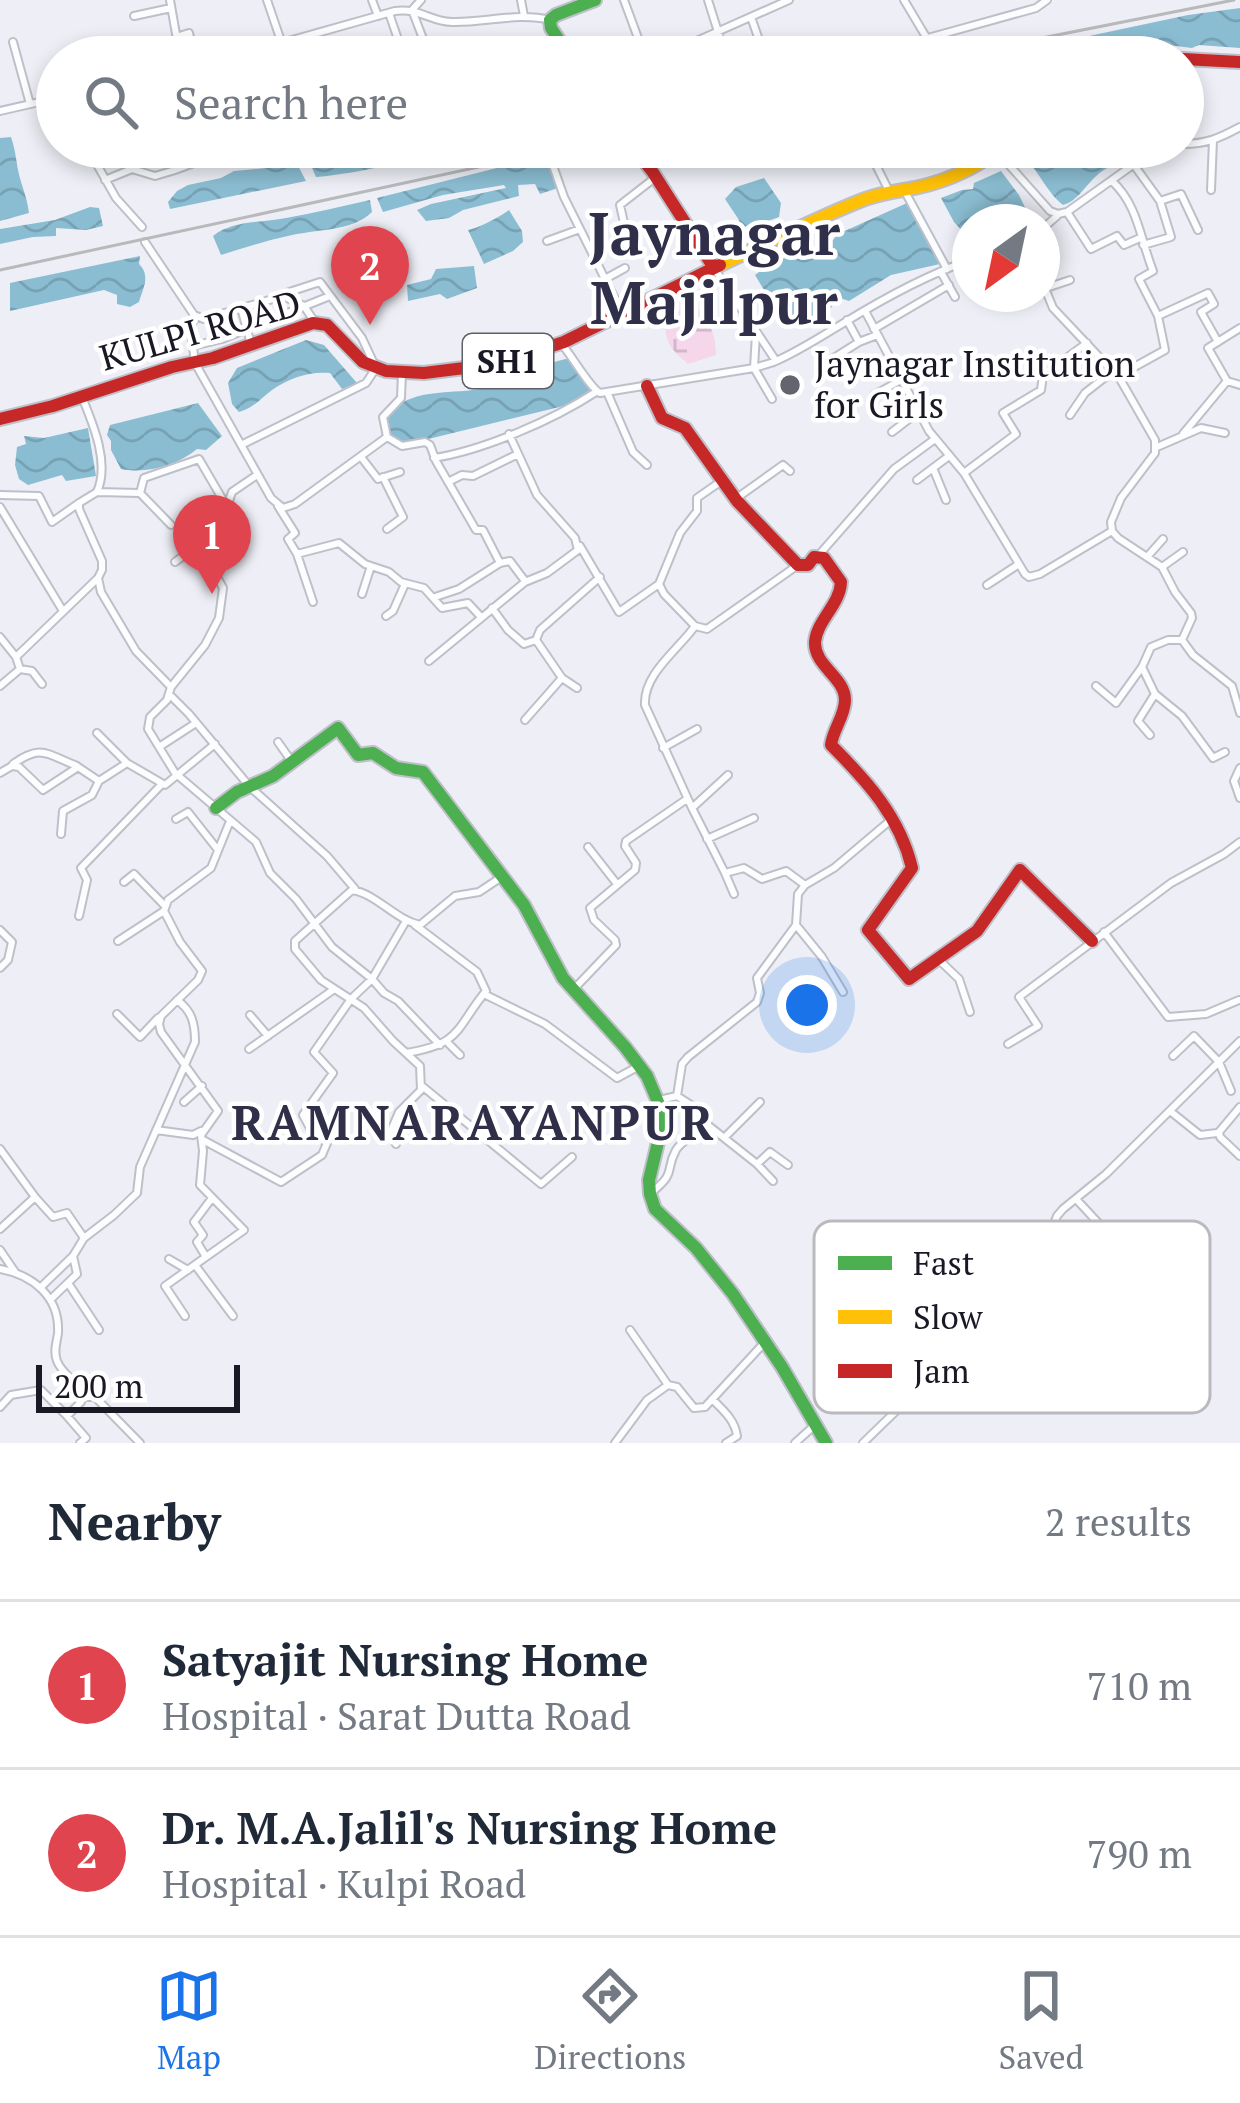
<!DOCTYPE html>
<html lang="en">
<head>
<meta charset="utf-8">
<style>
	body { margin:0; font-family:"PT Serif",serif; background:#f6f6f7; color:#1f2937 }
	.compass { position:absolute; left:952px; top:204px; width:108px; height:108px; border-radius:50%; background:#fff; box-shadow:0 6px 18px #0003; rotate:213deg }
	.scale { position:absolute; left:36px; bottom:30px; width:204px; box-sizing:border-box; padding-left:12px; border:6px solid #191925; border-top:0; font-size:33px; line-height:42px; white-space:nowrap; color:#191925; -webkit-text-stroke:9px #fff; paint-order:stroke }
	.you { position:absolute; left:807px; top:1005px; width:42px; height:42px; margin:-30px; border:9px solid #fff; border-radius:50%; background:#1a73e8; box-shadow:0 0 0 18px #1a73e833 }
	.badge { display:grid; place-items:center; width:78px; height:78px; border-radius:50%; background:#1a73e8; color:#fff; font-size:39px; font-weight:700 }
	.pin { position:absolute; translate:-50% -99px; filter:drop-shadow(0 3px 6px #0008) }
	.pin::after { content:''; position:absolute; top:63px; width:42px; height:36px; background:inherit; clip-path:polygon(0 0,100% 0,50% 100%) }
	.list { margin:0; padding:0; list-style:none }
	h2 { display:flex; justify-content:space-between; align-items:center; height:156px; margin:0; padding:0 48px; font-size:51px }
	h2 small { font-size:39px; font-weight:400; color:#747a83 }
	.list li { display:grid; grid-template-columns:78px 1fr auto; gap:36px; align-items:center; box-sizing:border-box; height:168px; padding:0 48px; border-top:3px solid #e0e1e3 }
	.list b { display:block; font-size:45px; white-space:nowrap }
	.list p { margin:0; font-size:39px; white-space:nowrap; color:#747a83 }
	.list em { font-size:39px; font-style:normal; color:#747a83 }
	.icon { flex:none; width:66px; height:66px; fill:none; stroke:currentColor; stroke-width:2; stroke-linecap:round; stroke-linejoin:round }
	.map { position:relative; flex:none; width:1240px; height:1443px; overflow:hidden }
	.search { position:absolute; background:#fff; box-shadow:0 6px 18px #0003; left:36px; right:36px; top:36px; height:132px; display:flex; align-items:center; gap:30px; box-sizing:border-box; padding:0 42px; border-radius:66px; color:#747a83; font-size:45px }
	.sheet { height:492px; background:#fff }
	nav { display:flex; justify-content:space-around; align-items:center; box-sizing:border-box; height:168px; border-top:3px solid #e0e1e3; background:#fff; font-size:33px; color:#747a83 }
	nav a { display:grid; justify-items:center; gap:6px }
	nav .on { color:#1a73e8 }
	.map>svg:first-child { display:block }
</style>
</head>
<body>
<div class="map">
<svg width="1240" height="1443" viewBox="0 0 1240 1443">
	<defs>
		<pattern id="wetland-marsh" width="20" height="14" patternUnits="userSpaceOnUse" patternTransform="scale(3)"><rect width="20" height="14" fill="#f5d6eb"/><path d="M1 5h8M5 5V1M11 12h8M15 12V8" fill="none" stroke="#d1b7c9"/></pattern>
		<pattern id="water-waves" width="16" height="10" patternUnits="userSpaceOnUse" patternTransform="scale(3)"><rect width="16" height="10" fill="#8bbdd2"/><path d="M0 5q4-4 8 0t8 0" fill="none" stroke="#77a2b4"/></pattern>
	</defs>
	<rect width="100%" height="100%" fill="#eeeff6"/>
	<path fill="url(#wetland-marsh)" d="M 688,309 L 699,310 C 711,325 716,336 716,355 L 688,364 C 666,345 666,342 664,314 Z"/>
	<path fill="url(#water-waves)" d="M 1240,8 L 1240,48 L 1199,45 L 1192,48 L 1168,45 L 1100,57 L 990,57 L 1188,15 Z
		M 11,137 C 15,149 16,158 18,170 C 21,185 27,196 29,213 L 0,221 L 0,138 Z
		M 351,147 L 360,152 L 373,150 L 382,154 L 388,147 L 425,147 L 426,151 C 398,166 348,174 316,177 L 309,161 L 317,154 Z
		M 1026,147 L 1148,147 C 1130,159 1109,163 1094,178 C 1083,189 1077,201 1063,205 C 1045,191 1038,167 1020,155 Z
		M 545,159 L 558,188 L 540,194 L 535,184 L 518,185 L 519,196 L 463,210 L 449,218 L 426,221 L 417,210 L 431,204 L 506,188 L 504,185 L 443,195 L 383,212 L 377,198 L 509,165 Z
		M 295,160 L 306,181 L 170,209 L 168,202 L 177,191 L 188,185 L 221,178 L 234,171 L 266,168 Z
		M 1001,171 L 1019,195 L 1031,220 L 1028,222 L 970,222 L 970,249 L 960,240 L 965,234 L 954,222 L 941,198 L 962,190 L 973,189 L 974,183 Z
		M 764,178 L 781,203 L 779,217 L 762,223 L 756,228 L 748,225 L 740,230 L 739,220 L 725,199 L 736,187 Z
		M 370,200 L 372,212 C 352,232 315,229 288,236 C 265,241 243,248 221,255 L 213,236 C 233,220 262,223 286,218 C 314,213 342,206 370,200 Z
		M 907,203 L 940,264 L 891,275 L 849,301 L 837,297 L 831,308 L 822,307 L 805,325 L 787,328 L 755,275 C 774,261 803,247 827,247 L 838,234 Z
		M 90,207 L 99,208 L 103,226 L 86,230 L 56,228 L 56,236 L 33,237 L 0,244 L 0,229 L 55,220 Z
		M 509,210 L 522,231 L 523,242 L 513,251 L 484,264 L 468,230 C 479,228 501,216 509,210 Z
		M 140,256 L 139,264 C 151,276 143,288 139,302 L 130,307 L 117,304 L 117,295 L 104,290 L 10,311 L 10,283 Z
		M 474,266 L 477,288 L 447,299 L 440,294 L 408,301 L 407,285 L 431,279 L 436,269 Z
		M 306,340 L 324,345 L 357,383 L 342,389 L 330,373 C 309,371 289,378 272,390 C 260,399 254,408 239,412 L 232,404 L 228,383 L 237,368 Z
		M 572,358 L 589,382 L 590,391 L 576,403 L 412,443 L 395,440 L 388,433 C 387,422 386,414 395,407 C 422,387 460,395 490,387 C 518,380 542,362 572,358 Z
		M 198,403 L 222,436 L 206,450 L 197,449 C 177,466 146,474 121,469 L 111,450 L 111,441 L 107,435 L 110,425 Z
		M 88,428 L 96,476 L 66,481 L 62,475 L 28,485 L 19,479 L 15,465 L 17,447 L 26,444 L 24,436 L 44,438 Z"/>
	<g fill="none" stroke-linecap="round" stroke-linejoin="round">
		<defs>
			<path id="street" d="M 170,0 L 180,57
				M 267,0 L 282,44
				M 372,0 L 378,16
				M 421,0 L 412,10 L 425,44 L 436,45 L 439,57
				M 521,0 L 524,16
				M 624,0 L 645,57
				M 708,0 L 724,51
				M 904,0 L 938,57
				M 389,13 L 404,57
				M 134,16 L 171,8
				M 751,17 L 759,40
				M 176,37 L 189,33 L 195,57
				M 928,38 L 1036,8 L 1047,0
				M 13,42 L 30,104
				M 683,47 L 789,0
				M 157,50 L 159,57
				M 232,57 L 395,11 C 421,8 431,22 452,22 C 485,23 517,12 550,20
				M 0,111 L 57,98
				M 1183,144 C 1206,144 1220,138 1240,127
				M 87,147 L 116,198 L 142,227
				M 215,147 L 220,147
				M 867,147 L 889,191
				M 993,147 L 1050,211 L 1058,214 L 1067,212 L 1158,147
				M 550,157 L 564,197 L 622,313
				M 1134,165 L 1160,201 L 1171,237 L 1143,245
				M 105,180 L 132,169 L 155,176 L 175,170 L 199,161 L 209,147
				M 1112,181 C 1138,205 1140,238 1153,271 L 1139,279 L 1158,316 L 1208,293 L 1214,304 L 1201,312 L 1218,342
				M 903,188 L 947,269
				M 1211,190 L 1213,140
				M 1160,201 L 1181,194 L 1198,230
				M 1067,212 L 1091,249 L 1117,236 L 1124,245 L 1140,238
				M 624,223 L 620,205 L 656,177
				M 1042,229 L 1057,216
				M 547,241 L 580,229
				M 145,242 L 194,315 L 191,331 L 195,363 L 271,498 L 283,508 L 295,504 L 387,437
				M 714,268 L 776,361 C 799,351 820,337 842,324 C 881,300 926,275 970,260
				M 941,272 L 955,297
				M 605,279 L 625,268
				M 1042,281 L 1053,308 L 1120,379 L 1155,440 L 1155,453 L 1121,498 L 1111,522 L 1112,531 L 1118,538 L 1162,567 L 1175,592 L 1191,613 L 1192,618 L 1182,640 L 1193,655 L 1232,686 L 1240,713
				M 1046,288 L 1070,280
				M 241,308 L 251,344
				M 865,311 L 929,431 L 964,473 L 1025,574 L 1029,577 L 1040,574 L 1112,531
				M 194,315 L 204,319 L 283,296 L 304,306 L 314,321
				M 847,320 L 859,342
				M 1240,328 L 1208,348 L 1227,381 L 1240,385
				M 874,329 L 949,285
				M 756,333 L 754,368 L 772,399
				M 561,343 C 572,356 590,388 600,393 L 754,368 L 774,362
				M 193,346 L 222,339 L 330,296
				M 829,361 L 859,342 L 877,335
				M 402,373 L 401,398 L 383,417 L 387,437 L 402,446 L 425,442 L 430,445 L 436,461 L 476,530 L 483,530 L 500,563 L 510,561 L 525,581
				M 1118,376 L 1165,350 L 1158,316
				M 607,392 L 633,452 L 647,465
				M 874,395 L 901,380
				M 82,397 C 93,424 110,463 97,492 L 79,503 L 79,509 L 102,561 L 102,570 L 98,578 L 101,592 L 136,651 L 171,687
				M 1070,415 L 1085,393 L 1113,371
				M 892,432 L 918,412
				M 1183,434 L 1227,381
				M 241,445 L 366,383 L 376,368 L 362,338 L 320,282 L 277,296
				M 1157,447 L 1201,428 L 1225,433
				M 361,457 L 378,479 L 400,472
				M 434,458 C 484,450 553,420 596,392
				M 933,468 L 946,500
				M 964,473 L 1016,434 L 1003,413 L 1041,390 L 1043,375 L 1087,343
				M 257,475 L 232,492 L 227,507 L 199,544 L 223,588 L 219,618 L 205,645 L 171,687 L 167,700 L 150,717 L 148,729 L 175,773 L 256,842 L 270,873 L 296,899 L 332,947 L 372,979 L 384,993 L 398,1001 L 440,1045
				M 383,477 L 403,517 L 387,529
				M 917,480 L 949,456
				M 448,482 L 462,475 L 473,476 L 518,454
				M 97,492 L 140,493
				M 0,495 L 39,496 L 52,522 L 79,503
				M 734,500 L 783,465 L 790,471
				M 278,506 L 295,533 L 288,539 L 297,554 L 339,543 L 365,564 L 389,572 L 401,582 L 424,588 L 442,608 L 468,603 L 481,617
				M 0,507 L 63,611
				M 171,525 L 140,493 L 144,478 L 199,459 L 227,507
				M 580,546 L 619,612 L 659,584
				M 297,554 L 313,602
				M 818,556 L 894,469 L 935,439
				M 1147,557 L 1163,539
				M 175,562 L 199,544
				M 1162,567 L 1183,552
				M 987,585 L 1019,564
				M 362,594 L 371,566
				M 435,597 L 459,589 L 500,563
				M 492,608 L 508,630 L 524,644 L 536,640 L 562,678 L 577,688
				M 386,616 L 393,611 L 405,584
				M 695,626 L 707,629 L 798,565
				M 0,637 L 16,657 L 20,669 L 32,671 L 42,684
				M 536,640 L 540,630 L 600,577
				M 16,657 L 98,578
				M 429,661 L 525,582 L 547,573 L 578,550 L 575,538 L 537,495 L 509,434
				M 0,686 L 20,669
				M 1096,686 L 1116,703 L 1142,667
				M 169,694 L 189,714 L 250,787 L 327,856 L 355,889
				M 1155,694 L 1182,716 L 1213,758 L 1225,752
				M 525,720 L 562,678
				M 97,733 L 127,763
				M 1150,735 L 1138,721 L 1155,694 L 1142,667 L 1151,647 L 1168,640 L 1182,640
				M 278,742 L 292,762
				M 159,747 L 196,723
				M 663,748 L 697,729
				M 13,764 C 42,744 46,754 77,766
				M 1240,768 L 1234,781 L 1240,798
				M 0,773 L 12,766 L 19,767 L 43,790 L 78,767 L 99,781 L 127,763 L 165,785 L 215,744
				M 692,808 L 728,775
				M 176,819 L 188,812 L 218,850
				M 61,834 L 63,811 L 92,795 L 99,781
				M 707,839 L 754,818
				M 588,847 L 617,884
				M 725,873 L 734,894
				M 124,882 L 134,874 L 165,906
				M 805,885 L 834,868 L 892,819
				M 79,916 L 87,880 L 81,868 L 162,784
				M 796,925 L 822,957 L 843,992
				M 0,930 L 12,942 L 8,960 L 0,968
				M 1104,932 L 1168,1017 L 1206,1014 L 1239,1000
				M 118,941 L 164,911
				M 937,958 L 959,979 L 970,1012
				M 573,990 L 616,945 L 615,940 L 594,920 L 590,908 L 635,870 L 636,863 L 625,846 L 626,841 L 687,799
				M 484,994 L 545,1024 L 617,1078 L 641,1065
				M 117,1014 L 140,1037 L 158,1018
				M 250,1015 L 268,1036
				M 446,1041 L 460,1055
				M 1008,1044 L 1038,1026 L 1019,997 L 1171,883 L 1224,854 L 1240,842
				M 249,1049 L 333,990
				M 406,1053 C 462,1044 455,1029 486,991 L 477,972 L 415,925
				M 1173,1056 L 1194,1036 L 1219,1062 L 1231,1091
				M 422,1086 L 541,1184 L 572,1157
				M 677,1096 L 694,1107 L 709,1126
				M 659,1100 L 677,1096 L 682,1064 L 688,1057 L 757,1002 L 760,993 L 757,978 L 796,925 L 798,894 L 805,885 L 786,871 L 762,879 L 744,868 L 725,873 L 692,808 L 645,705 C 643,674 679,649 695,626 L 664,594 L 659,584 L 680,533 L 697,511 L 697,498 L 720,482
				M 184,1102 L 202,1086
				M 1240,1107 L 1219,1132 L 1220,1137 L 1240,1156
				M 1170,1111 L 1200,1135 L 1217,1133
				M 156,1130 L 193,1135 L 201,1131
				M 725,1137 L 760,1102
				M 203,1140 L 281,1182 L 322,1155 L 327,1143 L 311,1130 L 303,1115 L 333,1073 L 314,1052 L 351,999 L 372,979 L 406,921
				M 396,1144 L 390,1133 L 399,1112 L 421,1090 L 420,1066 L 393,1041 L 364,1008 L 321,980 L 295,949 L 295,941 L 352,890 C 377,894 394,919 420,925 L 455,896 L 479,892 L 503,876
				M 0,1149 L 35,1197
				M 757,1164 L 770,1152 L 788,1165
				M 651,1193 C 678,1171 664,1172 676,1150 C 682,1140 699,1132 709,1126 L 757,1164 L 773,1181
				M 1076,1199 L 1115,1241
				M 0,1229 L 35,1197 L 53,1217 L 67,1213 L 84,1238
				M 0,1250 L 15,1272
				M 206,1257 L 197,1242 L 203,1235 L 194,1222 L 212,1198
				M 169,1259 L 188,1270
				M 195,1265 L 233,1316
				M 0,1269 C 33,1275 60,1297 58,1333 C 57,1342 53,1351 57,1361 C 61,1372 74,1381 82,1390 L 81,1402 L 67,1416 L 86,1438 L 80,1443
				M 1030,1270 L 1050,1287
				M 68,1283 L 99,1330
				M 40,1288 L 73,1256 L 84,1238 L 114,1215 L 137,1193 L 140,1167 L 195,1042 C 195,1023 192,1011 177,1000
				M 51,1299 L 77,1274 L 73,1256
				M 185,1316 L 165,1286 L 244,1230 L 200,1185 L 203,1151 L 201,1135 L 218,1111 L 161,1032 L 159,1024 L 161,1016 L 198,980 L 202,971 L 180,942 L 164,911 L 168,900 L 211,868 L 230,821
				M 630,1330 L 668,1385
				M 82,1397 L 95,1397 L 140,1443
				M 712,1399 C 723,1410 735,1420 737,1436 L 726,1443
				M 0,1407 L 11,1395 L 41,1390 L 67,1416
				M 615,1443 L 647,1400 L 668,1385 L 677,1387 L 694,1408 L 705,1407 L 765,1342
				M 795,1443 L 815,1425
				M 863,1443 L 931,1377 L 1030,1270 L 1045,1247 L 1057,1216 L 1063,1209 L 1106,1174 L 1240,1041"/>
			<path id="fast" d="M 570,57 L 551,28 L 550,20 L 556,15 L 595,0
				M 216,808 L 237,792 L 273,776 L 338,728 L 358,755 L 373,753 L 396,768 L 423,772 L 524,905 L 563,978 L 625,1047 L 647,1076 L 661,1109 L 659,1138 L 649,1180 L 650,1194 L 655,1209 L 696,1248 L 733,1294 L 782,1367 L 826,1443"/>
			<path id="slow" d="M 720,265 C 768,243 816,218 865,199 C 885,192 900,191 919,187 C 951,180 977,167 1003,147"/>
			<path id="jam" d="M 1183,59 L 1240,62
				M 633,147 L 652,171 L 714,268
				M 647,386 L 662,418 L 685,428 L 737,501 L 798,565 L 808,565 L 814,557 L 824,558 L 841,582 C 840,605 817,620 815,642 C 814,666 845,677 845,700 C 845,716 833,729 831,745 C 867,781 900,817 912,868 L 868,930 L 909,979 L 977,931 L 1020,870 L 1092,941
				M 0,419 L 53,406 L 172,367 L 213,358 L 313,323 L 327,325 L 363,362 L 386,371 L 424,373 L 497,364 L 564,342 L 720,265"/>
		</defs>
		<use href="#street" stroke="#bebfc8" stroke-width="10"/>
		<use href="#fast" stroke="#bebfc8" stroke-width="16"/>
		<use href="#slow" stroke="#bebfc8" stroke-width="16"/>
		<use href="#jam" stroke="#bebfc8" stroke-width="16"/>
		<use href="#street" stroke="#fcfdfe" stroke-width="6"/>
		<use href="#fast" stroke="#4caf50" stroke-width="12"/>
		<use href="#slow" stroke="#ffc107" stroke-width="12"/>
		<use href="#jam" stroke="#c62828" stroke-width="12"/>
		<path stroke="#b8b9ba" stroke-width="3" d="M 905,57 L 959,45
			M 946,57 L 1234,0
			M 0,270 L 572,147"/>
	</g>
	<circle fill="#64646e" stroke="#fff" stroke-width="4.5" cx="790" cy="385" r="12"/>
	<g text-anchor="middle" stroke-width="9" stroke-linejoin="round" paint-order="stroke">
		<rect fill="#fff" stroke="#5e5e66" stroke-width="3" x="463" y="334" width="90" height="54" rx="9"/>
		<g font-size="33" font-weight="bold" fill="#191925">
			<text x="508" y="373">SH1</text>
		</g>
		<g font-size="36" fill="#191925" stroke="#fff">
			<text transform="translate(200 330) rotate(-16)" y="13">KULPI ROAD</text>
		</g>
		<g font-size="36" fill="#191925" stroke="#fff" text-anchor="start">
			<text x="814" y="377">Jaynagar Institution<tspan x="814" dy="41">for Girls</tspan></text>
		</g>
		<g font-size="48" font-weight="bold" letter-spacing="3" fill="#2f2f49" stroke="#fff">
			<text x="474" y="1140">RAMNARAYANPUR</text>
		</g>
		<g font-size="60" font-weight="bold" fill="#2f2f49" stroke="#fff">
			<text x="714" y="255">Jaynagar<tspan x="714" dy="69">Majilpur</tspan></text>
		</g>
	</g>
	<rect x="814" y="1221" width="396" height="192" rx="18" fill="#fff" stroke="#bababe" stroke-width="3"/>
	<rect x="838" y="1256" width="54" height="14" fill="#4caf50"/>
	<rect x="838" y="1310" width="54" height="14" fill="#ffc107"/>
	<rect x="838" y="1364" width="54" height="14" fill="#c62828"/>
	<g font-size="33" fill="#191925">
		<text x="913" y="1275">Fast</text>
		<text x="913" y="1329">Slow</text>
		<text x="913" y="1383">Jam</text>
	</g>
</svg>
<svg class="compass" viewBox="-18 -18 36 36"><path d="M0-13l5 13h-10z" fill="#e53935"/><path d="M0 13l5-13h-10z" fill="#747a83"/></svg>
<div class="scale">200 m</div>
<div class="you"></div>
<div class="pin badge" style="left:212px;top:594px;background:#e0444e">1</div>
<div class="pin badge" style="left:370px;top:325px;background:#e0444e">2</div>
<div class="search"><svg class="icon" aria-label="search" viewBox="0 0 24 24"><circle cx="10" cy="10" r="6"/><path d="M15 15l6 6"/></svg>Search here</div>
</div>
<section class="sheet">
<h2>Nearby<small>2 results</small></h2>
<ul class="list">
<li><span class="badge" style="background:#e0444e">1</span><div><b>Satyajit Nursing Home</b><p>Hospital · Sarat Dutta Road</p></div><em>710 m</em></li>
<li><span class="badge" style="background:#e0444e">2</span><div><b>Dr. M.A.Jalil's Nursing Home</b><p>Hospital · Kulpi Road</p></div><em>790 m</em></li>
</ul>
</section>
<nav>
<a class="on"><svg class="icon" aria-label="map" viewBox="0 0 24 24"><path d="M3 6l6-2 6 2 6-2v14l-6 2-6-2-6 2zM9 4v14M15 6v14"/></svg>Map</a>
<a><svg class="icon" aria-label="directions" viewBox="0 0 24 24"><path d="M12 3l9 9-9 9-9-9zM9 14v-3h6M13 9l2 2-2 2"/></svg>Directions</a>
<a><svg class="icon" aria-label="saved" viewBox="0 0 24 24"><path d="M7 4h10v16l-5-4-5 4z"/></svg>Saved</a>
</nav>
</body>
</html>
